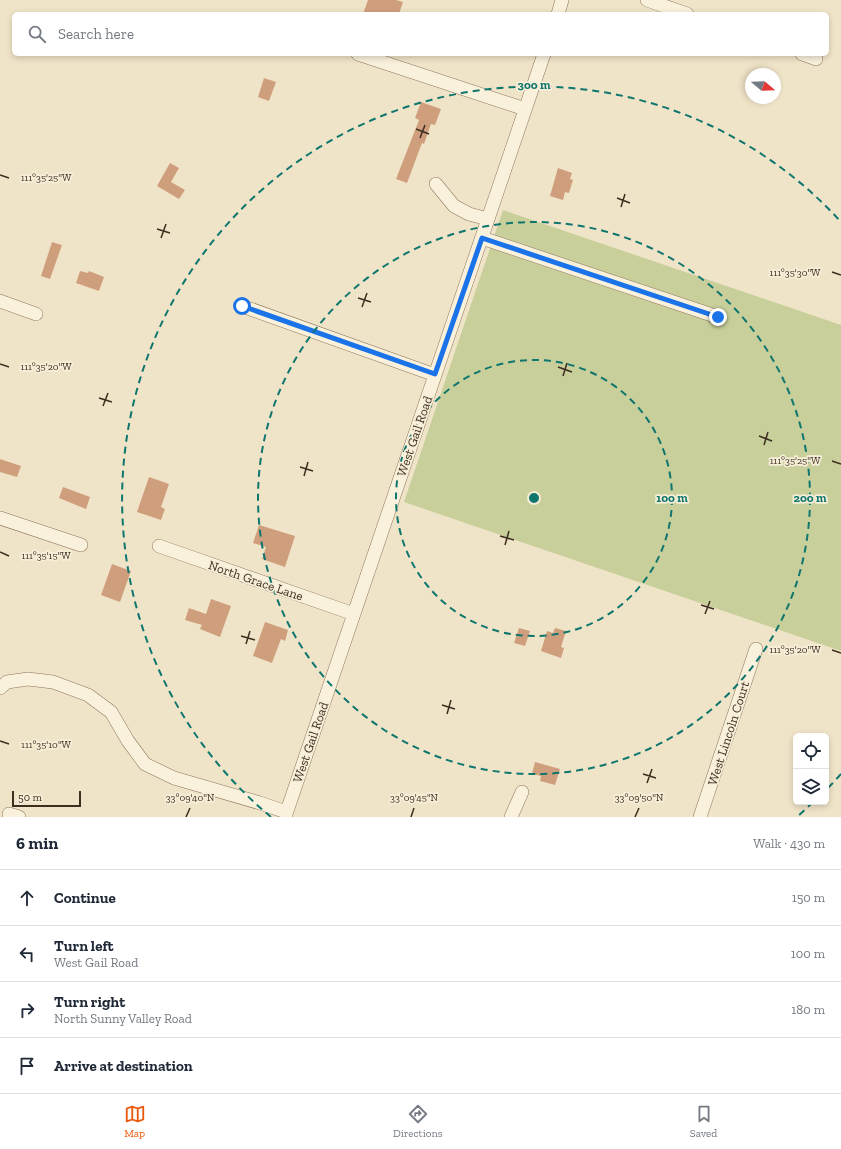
<!DOCTYPE html>
<html lang="en">
<head>
<meta charset="utf-8">
<style>
	body { margin:0; font-family:"Zilla Slab",serif; background:#f6f6f7; color:#1f2937 }
	.controls { position:absolute; right:12px; bottom:12px; display:grid; overflow:hidden; border-radius:6px; box-shadow:0 2px 6px #0003 }
	.controls button { width:36px; height:36px; display:grid; place-items:center; padding:0; border:0; border-bottom:1px solid #e0e1e3; background:#fff; color:#1f2937; font:20px sans-serif }
	.compass { position:absolute; left:745px; top:68px; width:36px; height:36px; border-radius:50%; background:#fff; box-shadow:0 2px 6px #0003; rotate:109deg }
	.scale { position:absolute; left:12px; bottom:10px; width:69px; box-sizing:border-box; padding-left:4px; border:2px solid #3d2e20; border-top:0; font-size:11px; line-height:14px; white-space:nowrap; color:#3d2e20; -webkit-text-stroke:3px #f7eed8; paint-order:stroke }
	.stop { position:absolute; width:12px; height:12px; margin:-9px; border:3px solid #1a73e8; border-radius:50%; background:#fff }
	.stop.end { background:#1a73e8; border-color:#fff; box-shadow:0 1px 4px #0008 }
	.list { margin:0; padding:0; list-style:none }
	h2 { display:flex; justify-content:space-between; align-items:center; height:52px; margin:0; padding:0 16px; font-size:17px }
	h2 small { font-size:13px; font-weight:400; color:#747a83 }
	.list li { display:grid; grid-template-columns:26px 1fr auto; gap:12px; align-items:center; box-sizing:border-box; height:56px; padding:0 16px; border-top:1px solid #e0e1e3 }
	.list b { display:block; font-size:15px; white-space:nowrap }
	.list p { margin:0; font-size:13px; white-space:nowrap; color:#747a83 }
	.list em { font-size:13px; font-style:normal; color:#747a83 }
	.icon { flex:none; width:22px; height:22px; fill:none; stroke:currentColor; stroke-width:2; stroke-linecap:round; stroke-linejoin:round }
	.map { position:relative; flex:none; width:841px; height:817px; overflow:hidden }
	.search { position:absolute; background:#fff; box-shadow:0 2px 6px #0003; left:12px; right:12px; top:12px; height:44px; display:flex; align-items:center; gap:10px; box-sizing:border-box; padding:0 14px; border-radius:6px; color:#747a83; font-size:15px }
	.sheet { height:276px; background:#fff }
	nav { display:flex; justify-content:space-around; align-items:center; box-sizing:border-box; height:56px; border-top:1px solid #e0e1e3; background:#fff; font-size:11px; color:#747a83 }
	nav a { display:grid; justify-items:center; gap:2px }
	nav .on { color:#ea580c }
	.map>svg:first-child { display:block }
</style>
</head>
<body>
<div class="map">
<svg width="841" height="817" viewBox="0 0 841 817">
	<rect width="100%" height="100%" fill="#f0e4c8"/>
	<path fill="#c9cf9b" d="M 503,210 L 841,325 L 841,651 L 404,502 Z"/>
	<path fill="#cf9f7d" d="M 368,0 L 396,0 L 403,2 L 399,14 L 363,14 Z
		M 264,78 L 276,82 L 269,101 L 258,97 Z
		M 421,102 L 441,109 L 435,125 L 431,124 L 424,144 L 422,143 L 407,183 L 396,179 L 419,120 L 415,118 Z
		M 170,163 L 179,168 L 171,182 L 185,190 L 179,199 L 157,186 Z
		M 558,168 L 572,173 L 570,179 L 573,180 L 569,193 L 565,192 L 563,200 L 550,196 Z
		M 52,242 L 62,245 L 50,279 L 41,276 Z
		M 80,271 L 88,273 L 89,271 L 104,277 L 99,291 L 76,283 Z
		M 0,459 L 21,466 L 17,477 L 0,472 Z
		M 149,477 L 169,484 L 161,507 L 165,509 L 161,520 L 137,512 Z
		M 63,487 L 90,497 L 86,509 L 59,498 Z
		M 259,525 L 295,536 L 285,567 L 262,559 L 266,547 L 253,543 Z
		M 112,564 L 131,571 L 120,602 L 101,595 Z
		M 211,599 L 231,606 L 220,637 L 200,629 L 202,625 L 185,620 L 189,608 L 206,614 Z
		M 265,622 L 288,630 L 285,641 L 281,639 L 272,663 L 253,656 Z
		M 519,628 L 530,631 L 525,646 L 514,643 Z
		M 555,628 L 566,631 L 561,647 L 564,648 L 561,658 L 541,651 L 547,631 L 553,633 Z
		M 535,762 L 560,769 L 555,785 L 540,781 L 541,776 L 532,774 Z"/>
	<g fill="none" stroke-linecap="round" stroke-linejoin="round">
		<defs>
			<path id="minor" d="M 647,0 L 687,14
				M 558,14 L 562,0
				M 358,54 L 525,109
				M 802,54 L 816,59
				M 436,184 L 454,206 L 469,214 L 488,219
				M 482,238 L 718,317
				M 0,301 L 36,314
				M 242,306 L 435,375
				M 0,518 L 81,545
				M 159,546 L 354,614
				M 0,688 L 7,682 L 28,679 L 53,682 L 88,695 L 111,712 L 128,741 L 145,764 L 174,778 L 260,803 L 286,812
				M 9,814 L 19,817
				M 285,817 L 544,54
				M 511,817 L 522,792
				M 700,817 L 756,649"/>
		</defs>
		<use href="#minor" stroke="#8d765c" stroke-width="14"/>
		<use href="#minor" stroke="#faf1dc" stroke-width="13"/>
	</g>
	<g fill="none" stroke-linecap="round" stroke-linejoin="round">
		<path stroke="#1a73e8" stroke-width="5" d="M 242,306 L 435,374 L 482,238 L 718,317"/>
	</g>
	<path fill="none" stroke="#3d2e20" stroke-width="1.5" d="M 416,129 L 429,134M 420,138 L 425,125M 0,175 L 9,178M 617,198 L 630,203M 621,207 L 625,194M 157,229 L 170,233M 161,238 L 166,224M 832,272 L 841,275M 358,298 L 371,302M 362,307 L 367,293M 0,364 L 9,367M 558,367 L 572,372M 563,376 L 567,363M 99,398 L 112,402M 103,406 L 108,393M 759,436 L 772,441M 764,445 L 768,432M 832,461 L 841,464M 300,467 L 313,471M 304,476 L 308,462M 500,536 L 514,540M 505,545 L 509,531M 0,552 L 9,556M 701,605 L 714,609M 705,614 L 710,601M 241,636 L 255,640M 246,644 L 250,631M 832,650 L 841,653M 442,705 L 455,709M 447,714 L 451,700M 0,741 L 9,744M 643,774 L 656,778M 647,783 L 652,769M 186,817 L 190,808M 411,817 L 414,808M 635,817 L 639,808"/>
	<g fill="none" stroke="#0f766e" stroke-width="2" stroke-dasharray="7 5">
		<circle cx="534" cy="498" r="138"/>
		<circle cx="534" cy="498" r="276"/>
		<path d="M841 774A413 413 0 0 1 826 790M813 802A413 413 0 0 1 797 817M271 817A413 413 0 1 1 841 222"/>
	</g>
	<g text-anchor="middle" stroke-width="3.5" stroke-linejoin="round" paint-order="stroke">
		<g font-size="13" fill="#3d2e20" stroke="#f7eed8">
			<text transform="translate(414 436) rotate(-71)" y="5">West Gail Road</text>
			<text transform="translate(256 580) rotate(19)" y="5">North Grace Lane</text>
			<text transform="translate(728 733) rotate(-72)" y="5">West Lincoln Court</text>
			<text transform="translate(310 742) rotate(-71)" y="5">West Gail Road</text>
		</g>
	</g>
	<g font-size="10" text-anchor="middle" fill="#3d2e20" stroke="#f7eed8" stroke-width="3.5" stroke-linejoin="round" paint-order="stroke">
		<text x="46" y="181">111°35'25"W</text>
		<text x="795" y="276">111°35'30"W</text>
		<text x="46" y="370">111°35'20"W</text>
		<text x="795" y="464">111°35'25"W</text>
		<text x="46" y="559">111°35'15"W</text>
		<text x="795" y="653">111°35'20"W</text>
		<text x="46" y="748">111°35'10"W</text>
		<text x="190" y="801">33°09'40"N</text>
		<text x="414" y="801">33°09'45"N</text>
		<text x="639" y="801">33°09'50"N</text>
	</g>
	<circle cx="534" cy="498" r="6" fill="#0f766e" stroke="#f7eed8" stroke-width="2"/>
	<g font-size="12" text-anchor="middle" font-weight="bold" fill="#0f766e" stroke="#f7eed8" stroke-width="3.5" stroke-linejoin="round" paint-order="stroke">
		<text x="534" y="89">300 m</text>
		<text x="672" y="502">100 m</text>
		<text x="810" y="502">200 m</text>
	</g>
</svg>
<div class="controls">
<button><svg class="icon" aria-label="locate" viewBox="0 0 24 24"><circle cx="12" cy="12" r="6"/><path d="M12 2v4M12 18v4M2 12h4M18 12h4"/></svg></button>
<button><svg class="icon" aria-label="layers" viewBox="0 0 24 24"><path d="M12 4l9 5-9 5-9-5zM3 14l9 5 9-5"/></svg></button>
</div>
<svg class="compass" viewBox="-18 -18 36 36"><path d="M0-13l5 13h-10z" fill="#e53935"/><path d="M0 13l5-13h-10z" fill="#747a83"/></svg>
<div class="scale">50 m</div>
<div class="stop" style="left:242px;top:306px"></div>
<div class="stop end" style="left:718px;top:317px"></div>
<div class="search"><svg class="icon" aria-label="search" viewBox="0 0 24 24"><circle cx="10" cy="10" r="6"/><path d="M15 15l6 6"/></svg>Search here</div>
</div>
<section class="sheet">
<h2>6 min<small>Walk · 430 m</small></h2>
<ul class="list">
<li><svg class="icon" aria-label="ahead" viewBox="0 0 24 24"><path d="M12 20V5M6 11l6-6 6 6"/></svg><div><b>Continue</b></div><em>150 m</em></li>
<li><svg class="icon" aria-label="left" viewBox="0 0 24 24"><path d="M17 20v-9H6M10 6l-5 5 5 5"/></svg><div><b>Turn left</b><p>West Gail Road</p></div><em>100 m</em></li>
<li><svg class="icon" aria-label="right" viewBox="0 0 24 24"><path d="M7 20v-9h11M14 6l5 5-5 5"/></svg><div><b>Turn right</b><p>North Sunny Valley Road</p></div><em>180 m</em></li>
<li><svg class="icon" aria-label="arrive" viewBox="0 0 24 24"><path d="M6 21V4h12l-3 4 3 4H6"/></svg><div><b>Arrive at destination</b></div></li>
</ul>
</section>
<nav>
<a class="on"><svg class="icon" aria-label="map" viewBox="0 0 24 24"><path d="M3 6l6-2 6 2 6-2v14l-6 2-6-2-6 2zM9 4v14M15 6v14"/></svg>Map</a>
<a><svg class="icon" aria-label="directions" viewBox="0 0 24 24"><path d="M12 3l9 9-9 9-9-9zM9 14v-3h6M13 9l2 2-2 2"/></svg>Directions</a>
<a><svg class="icon" aria-label="saved" viewBox="0 0 24 24"><path d="M7 4h10v16l-5-4-5 4z"/></svg>Saved</a>
</nav>
</body>
</html>
